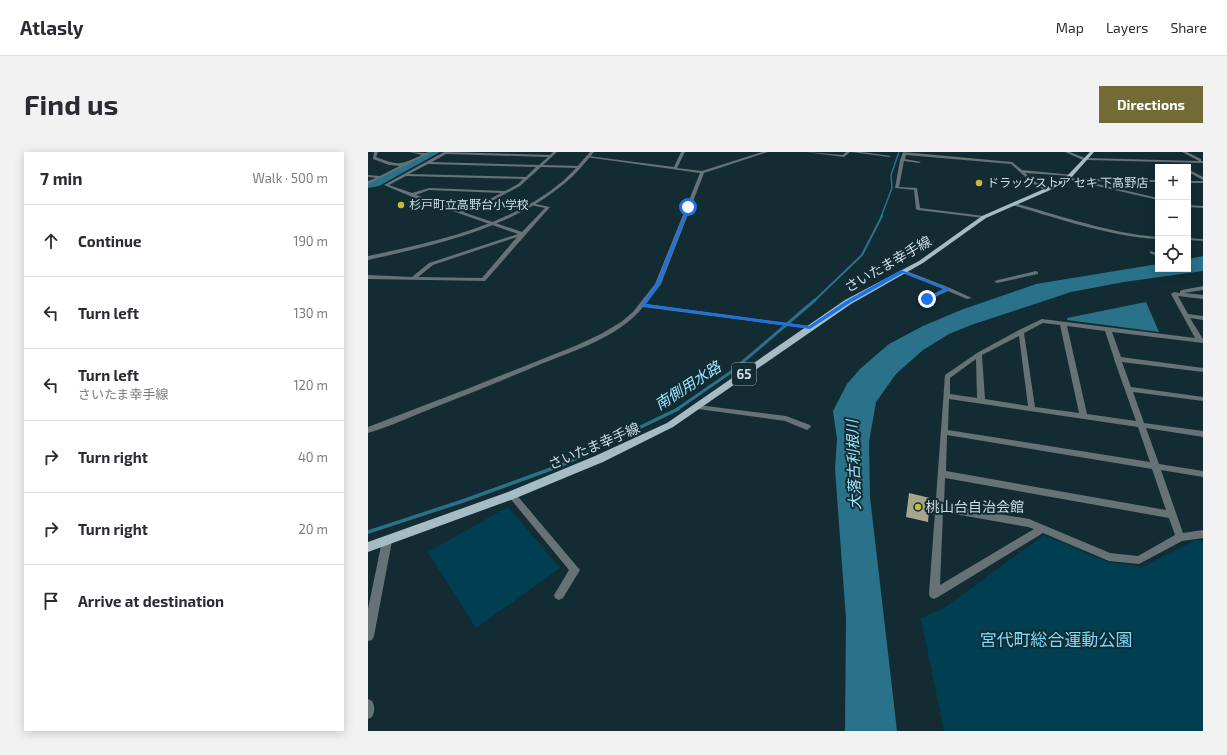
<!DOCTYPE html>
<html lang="en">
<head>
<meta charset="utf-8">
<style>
	body { margin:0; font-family:"Exo 2","Noto Sans JP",sans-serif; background:#f2f2f3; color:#2b2b33 }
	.controls { position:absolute; right:12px; top:12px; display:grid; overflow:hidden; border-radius:0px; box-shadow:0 2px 10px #0003 }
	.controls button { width:36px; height:36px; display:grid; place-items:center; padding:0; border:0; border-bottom:1px solid #e1e1e2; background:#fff; color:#2b2b33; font:20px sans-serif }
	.stop { position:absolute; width:12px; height:12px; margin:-9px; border:3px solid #1a73e8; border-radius:50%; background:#fff }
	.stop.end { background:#1a73e8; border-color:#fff; box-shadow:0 1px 4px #0008 }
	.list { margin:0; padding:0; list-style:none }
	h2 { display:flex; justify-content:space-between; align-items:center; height:52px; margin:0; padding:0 16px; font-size:17px }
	h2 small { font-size:13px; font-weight:400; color:#7c7c81 }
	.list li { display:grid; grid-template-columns:26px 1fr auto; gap:12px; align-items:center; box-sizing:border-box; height:72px; padding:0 16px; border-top:1px solid #e1e1e2 }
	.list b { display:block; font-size:15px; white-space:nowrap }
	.list p { margin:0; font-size:13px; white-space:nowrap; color:#7c7c81 }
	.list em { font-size:13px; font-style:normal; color:#7c7c81 }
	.icon { flex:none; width:22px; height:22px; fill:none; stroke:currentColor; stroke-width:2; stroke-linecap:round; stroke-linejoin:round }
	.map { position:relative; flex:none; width:835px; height:579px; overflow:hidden; border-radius:0px }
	header { display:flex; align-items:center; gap:24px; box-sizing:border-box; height:56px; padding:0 20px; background:#fff; border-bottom:1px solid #e1e1e2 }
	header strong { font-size:19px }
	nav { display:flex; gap:22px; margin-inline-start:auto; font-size:14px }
	.intro { display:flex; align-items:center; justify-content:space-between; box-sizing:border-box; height:96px; padding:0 24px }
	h1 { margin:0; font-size:28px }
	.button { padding:10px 18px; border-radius:0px; background:#726b36; color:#fff; font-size:14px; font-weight:700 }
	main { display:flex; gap:24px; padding:0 24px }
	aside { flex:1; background:#fff; border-radius:0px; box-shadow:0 2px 10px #0003 }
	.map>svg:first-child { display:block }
</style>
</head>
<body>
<header>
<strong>Atlasly</strong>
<nav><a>Map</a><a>Layers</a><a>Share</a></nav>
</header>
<div class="intro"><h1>Find us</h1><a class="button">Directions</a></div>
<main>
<aside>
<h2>7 min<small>Walk · 500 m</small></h2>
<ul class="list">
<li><svg class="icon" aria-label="ahead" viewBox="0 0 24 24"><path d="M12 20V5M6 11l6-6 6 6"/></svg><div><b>Continue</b></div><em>190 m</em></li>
<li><svg class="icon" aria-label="left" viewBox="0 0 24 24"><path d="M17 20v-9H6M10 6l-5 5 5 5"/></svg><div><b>Turn left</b></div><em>130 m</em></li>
<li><svg class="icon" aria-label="left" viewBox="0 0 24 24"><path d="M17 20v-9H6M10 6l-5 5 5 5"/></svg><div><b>Turn left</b><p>さいたま幸手線</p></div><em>120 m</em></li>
<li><svg class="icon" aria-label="right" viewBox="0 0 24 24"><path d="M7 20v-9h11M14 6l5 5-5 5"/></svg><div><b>Turn right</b></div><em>40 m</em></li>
<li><svg class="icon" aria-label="right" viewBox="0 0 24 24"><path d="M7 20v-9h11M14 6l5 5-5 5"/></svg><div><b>Turn right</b></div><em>20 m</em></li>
<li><svg class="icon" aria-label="arrive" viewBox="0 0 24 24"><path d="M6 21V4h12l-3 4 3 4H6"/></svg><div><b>Arrive at destination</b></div></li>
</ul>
</aside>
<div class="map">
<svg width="835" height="579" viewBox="0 0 835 579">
	<rect width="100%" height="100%" fill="#132c34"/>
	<path fill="#003f51" d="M 140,355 L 192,416 L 108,476 L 60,400 Z
		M 676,383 L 740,410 L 774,415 L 828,388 L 835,390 L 835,579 L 576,579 L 553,466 L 575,457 Z"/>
	<path fill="#297289" d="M 835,104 L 835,119 L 756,130 L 703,140 L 603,173 L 581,182 L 555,198 L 528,222 L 508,250 L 501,290 L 502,345 L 529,579 L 477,579 L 478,467 L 467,317 L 469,287 L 465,259 L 479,232 L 492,217 L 521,192 L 555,174 L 593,158 L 668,132 L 790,112 L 790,117 L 820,117 L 820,107 Z
		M 778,150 L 791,180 L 699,168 L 699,166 Z"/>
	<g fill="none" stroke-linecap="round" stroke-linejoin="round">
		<path stroke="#297289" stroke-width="1.5" d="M 513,65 L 524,36 L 523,23 L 531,0"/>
		<path stroke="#297289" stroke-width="2" d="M 446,149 L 494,103 L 514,64"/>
		<path stroke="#297289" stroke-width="3" d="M 308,258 L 363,220 L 447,148"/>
		<path stroke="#297289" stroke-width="3.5" d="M 0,380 L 95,349 L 194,313 L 310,257"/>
		<path fill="#297289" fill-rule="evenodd" d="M 60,0 L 72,0 L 11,34 L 0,36 L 0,30 Z"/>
	</g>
	<path fill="#a7a48c" d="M 541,341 L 562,346 L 560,370 L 538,365 Z"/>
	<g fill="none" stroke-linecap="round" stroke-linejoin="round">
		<path fill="#667276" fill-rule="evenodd" d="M 6,0 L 10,0 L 8,5 C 31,14 32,13 54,3 L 41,0 L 57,1 L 64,0 L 0,32 L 0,29 L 8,26 L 0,25 L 0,23 L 12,24 L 32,14 L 21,13 L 5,7 Z
			M 76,0 L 182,3 L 185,0 L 189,0 L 175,13 L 211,14 L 213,15 L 211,16 L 173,15 L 152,34 L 122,50 L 95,60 L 154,80 L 177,56 L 163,53 L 163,51 L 182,55 L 117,129 L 0,127 L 0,123 L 44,125 L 61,111 L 150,82 L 42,44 L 16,33 ZM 78,2 L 180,5 L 171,13 L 64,10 ZM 60,12 L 168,15 L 158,25 L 41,22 ZM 38,24 L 155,27 L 150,32 L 137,39 L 61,36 L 44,41 L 21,33 ZM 61,38 L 133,41 L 120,48 L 91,58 L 48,43 ZM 149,85 L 114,126 L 50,125 L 65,113 Z
			M 313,0 L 317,0 L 309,16 L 334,19 L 394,0 L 400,0 L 336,21 L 293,132 L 278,152 L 442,174 L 444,175 L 444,177 L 275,155 C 251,185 208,198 173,212 C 142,225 111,238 80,250 C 53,260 27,273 0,281 L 0,275 L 104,235 L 207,194 L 233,182 L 253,170 L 265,160 L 287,132 L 332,21 L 218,5 L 220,4 L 306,15 Z
			M 437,0 L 475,3 L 478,0 L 482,0 L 476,5 Z
			M 483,0 L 494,0 L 523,4 L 521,5 Z
			M 535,0 L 644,10 L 654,18 L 705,23 L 703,24 L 657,21 L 666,29 L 679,37 L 678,39 L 664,31 L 643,12 L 538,3 L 537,7 L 553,10 L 551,11 L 536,9 L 531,35 L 549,36 L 552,56 L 616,64 L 618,65 L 616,66 L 550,58 L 548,57 L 546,38 L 527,36 L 532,8 Z
			M 697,0 L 702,0 L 717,6 L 831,9 L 814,0 L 819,0 L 833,7 L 833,9 L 835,9 L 835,11 L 719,8 L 717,9 Z
			M 820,17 L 835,25 L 835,28 L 820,20 Z
			M 699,25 L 790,46 L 790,48 L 699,27 Z
			M 724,27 L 790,28 L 790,30 L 725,29 Z
			M 820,29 L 835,29 L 835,31 L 820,31 Z
			M 646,51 C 694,64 740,81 790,85 L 790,87 C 740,84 693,67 644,53 L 644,52 Z
			M 820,53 L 835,54 L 835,56 L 820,55 Z
			M 820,86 L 835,87 L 835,89 L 820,88 Z
			M 782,99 L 790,101 L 790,105 L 782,101 Z
			M 532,118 L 536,118 L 582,136 L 604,146 L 599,147 L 580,139 L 561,148 L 557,148 L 557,146 L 575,137 L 532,120 Z
			M 668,119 L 670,120 L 670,122 L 629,131 L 626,129 Z
			M 835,134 L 835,138 L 816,141 L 835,143 L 835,147 L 810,144 L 820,162 L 835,164 L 835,168 L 822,166 L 835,187 L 835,191 L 744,180 L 753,205 L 835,216 L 835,220 L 754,210 L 763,235 L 835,245 L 835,249 L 765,240 L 776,271 L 835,279 L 835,285 L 778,276 L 791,312 L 835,319 L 835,325 L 793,318 L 815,381 L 835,378 L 835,386 L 814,389 L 771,412 L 741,409 L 675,381 L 570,445 L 566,447 L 562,445 L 561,442 L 577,223 L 609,201 L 651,178 L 674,167 L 827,186 L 803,142 L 806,140 L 812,141 L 812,139 L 814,138 ZM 675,171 L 692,173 L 711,261 L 667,255 L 656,181 ZM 699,174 L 737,179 L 746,206 L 746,207 L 768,269 L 719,262 ZM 651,184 L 660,254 L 617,247 L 614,203 ZM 608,207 L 609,246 L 582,242 L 582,226 ZM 581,247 L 770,275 L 782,310 L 580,278 ZM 579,283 L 784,317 L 798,358 L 578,319 ZM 577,326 L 801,366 L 807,383 L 770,404 L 742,401 L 661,367 L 576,353 ZM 575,360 L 660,375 L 666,377 L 572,433 Z
			M 327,253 L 330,253 L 418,264 L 442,273 L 443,275 L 439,278 L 417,269 L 330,257 L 326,255 Z
			M 144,340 L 147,341 L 212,418 L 195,446 L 191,448 L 187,446 L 186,443 L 201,418 L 141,345 L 140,343 L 141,341 Z
			M 19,385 L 22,386 L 24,389 L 6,484 L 4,488 L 0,489 L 0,457 L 14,389 L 16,386 Z
			M 0,547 L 4,549 C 7,554 7,560 4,565 L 0,567 Z"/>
		<path fill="#667276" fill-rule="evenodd" d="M 222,0 L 226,0 C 217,11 208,22 197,31 C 142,77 68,93 0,108 L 0,104 C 67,90 141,74 195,29 C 205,20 213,10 222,0 Z"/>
		<path fill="#a5bcc5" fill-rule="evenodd" d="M 722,0 L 726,0 L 702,27 L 680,39 L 618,66 L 555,111 L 483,152 L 305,275 L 235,310 L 148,346 L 0,400 L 0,390 L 140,340 L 227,304 L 299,271 L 477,148 L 551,109 L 614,64 L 676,37 L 698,25 Z"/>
	</g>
	<path fill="#1a73e8" d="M 320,54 L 322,55 L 292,132 L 278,152 L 441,174 L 478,149 L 533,118 L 582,137 L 558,148 L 558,146 L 576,137 L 535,121 L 482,151 L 442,177 L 273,154 L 288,132 Z"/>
	<g fill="#c9ba3a" stroke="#132c34" stroke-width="1.5">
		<circle cx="611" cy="31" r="4"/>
		<circle cx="33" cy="53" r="4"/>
		<circle cx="550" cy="355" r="4"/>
	</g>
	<g text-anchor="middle" stroke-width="4" stroke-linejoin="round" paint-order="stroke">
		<g font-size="12" fill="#cfdde3" stroke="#132c34" text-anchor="start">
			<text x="619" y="35">ドラッグストア セキ 下高野店</text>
			<text x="41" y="57">杉戸町立高野台小学校</text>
		</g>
		<rect fill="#132c34" stroke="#97a8ae" stroke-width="1" x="364" y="211" width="24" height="22" rx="3"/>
		<g font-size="13" font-weight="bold" fill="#cfdde3">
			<text x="376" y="227">65</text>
		</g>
		<g font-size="14" fill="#cfdde3" stroke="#132c34">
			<text transform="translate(520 112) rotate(-30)" y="5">さいたま幸手線</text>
			<text transform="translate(226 294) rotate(-23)" y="5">さいたま幸手線</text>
		</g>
		<g font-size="14" fill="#cfdde3" stroke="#132c34" text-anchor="start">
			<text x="558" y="360">桃山台自治会館</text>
		</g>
		<g font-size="15" font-style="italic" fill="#9ee3fd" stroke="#132c34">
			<text transform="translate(320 234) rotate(-33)" y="5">南側用水路</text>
			<text transform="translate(486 313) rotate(-92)" y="5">大落古利根川</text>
		</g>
		<g font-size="17" fill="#7bdcfe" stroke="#132c34">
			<text x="688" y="494">宮代町総合運動公園</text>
		</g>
	</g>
</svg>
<div class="controls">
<button>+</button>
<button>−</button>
<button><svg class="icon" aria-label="locate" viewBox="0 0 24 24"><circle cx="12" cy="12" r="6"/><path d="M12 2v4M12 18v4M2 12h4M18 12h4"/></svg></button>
</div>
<div class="stop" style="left:320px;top:55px"></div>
<div class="stop end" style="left:559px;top:147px"></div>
</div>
</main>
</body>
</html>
